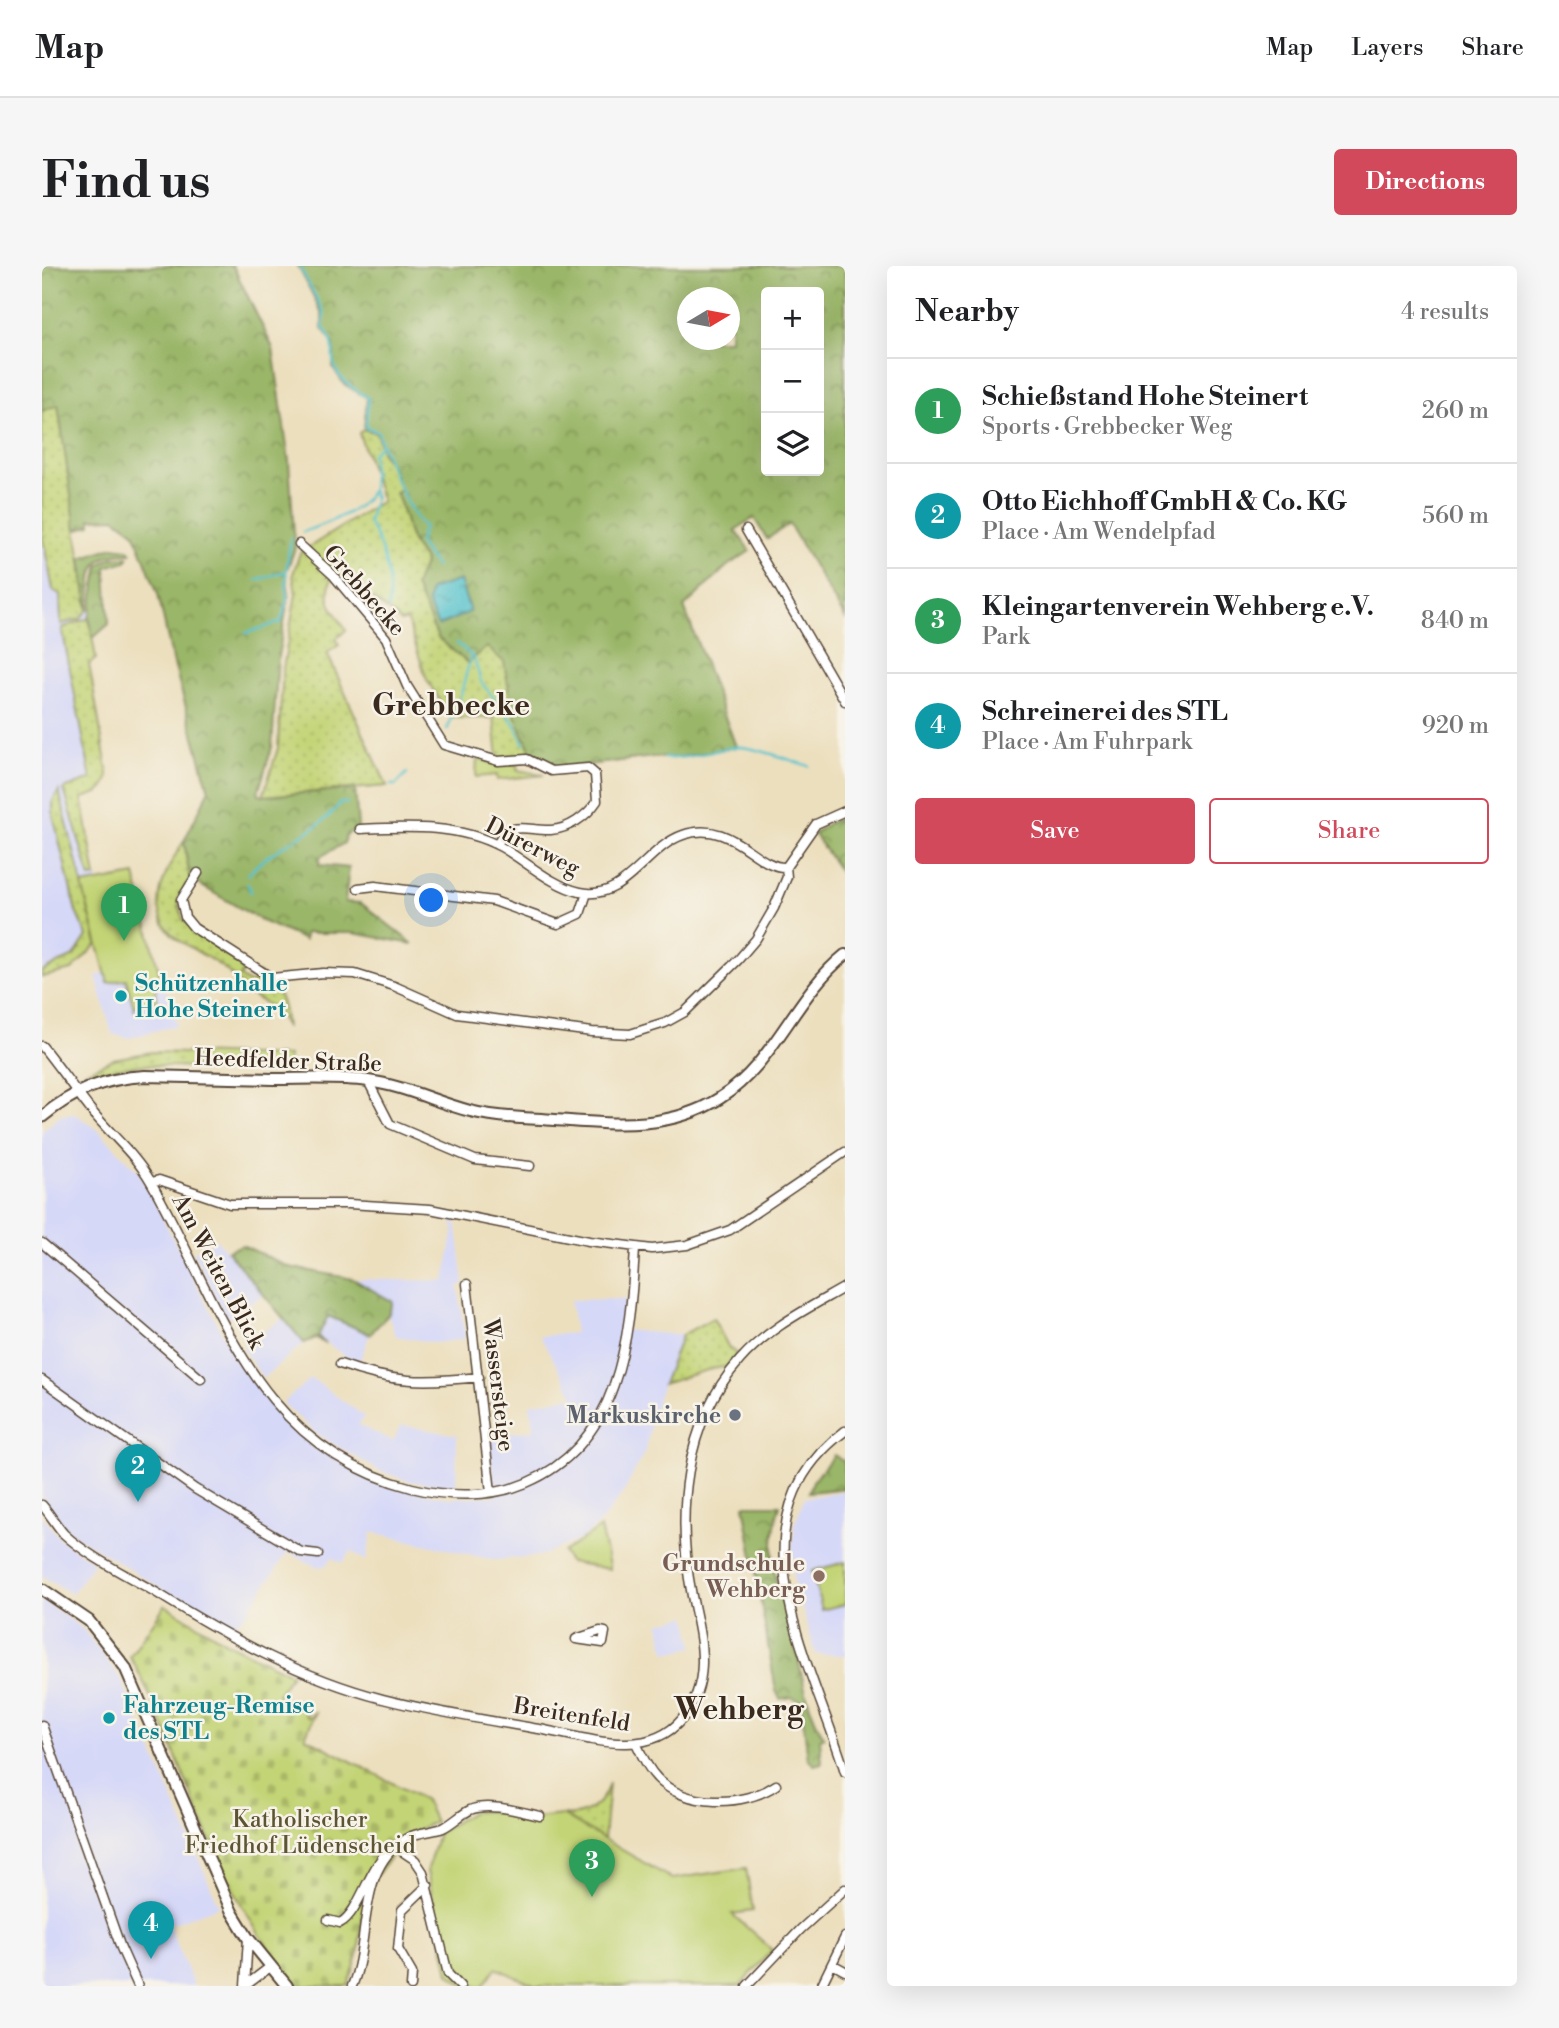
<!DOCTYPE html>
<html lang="en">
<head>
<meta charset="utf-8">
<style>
	body { margin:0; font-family:"Libre Bodoni",serif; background:#f6f6f6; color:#202124 }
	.controls { position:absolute; right:21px; top:21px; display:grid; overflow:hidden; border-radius:7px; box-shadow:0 7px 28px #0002 }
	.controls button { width:63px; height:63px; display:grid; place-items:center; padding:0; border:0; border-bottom:2px solid #e0e0e0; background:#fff; color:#202124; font:35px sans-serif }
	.compass { position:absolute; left:635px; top:21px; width:63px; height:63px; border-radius:50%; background:#fff; box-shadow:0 7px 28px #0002; rotate:80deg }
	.you { position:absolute; left:390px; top:635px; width:24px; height:24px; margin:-18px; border:5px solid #fff; border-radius:50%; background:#1a73e8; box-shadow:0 0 0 10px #1a73e833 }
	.badge { display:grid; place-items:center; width:46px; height:46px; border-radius:50%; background:#d1495b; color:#fff; font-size:23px; font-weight:700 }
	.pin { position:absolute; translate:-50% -58px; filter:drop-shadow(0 2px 4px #0008) }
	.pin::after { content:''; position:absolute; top:37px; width:24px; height:21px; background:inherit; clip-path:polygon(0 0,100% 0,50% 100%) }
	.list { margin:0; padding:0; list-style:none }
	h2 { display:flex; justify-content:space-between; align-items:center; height:91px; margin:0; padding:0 28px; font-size:30px }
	h2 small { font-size:23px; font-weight:400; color:#757577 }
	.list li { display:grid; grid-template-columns:46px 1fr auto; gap:21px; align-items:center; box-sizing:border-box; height:105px; padding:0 28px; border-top:2px solid #e0e0e0 }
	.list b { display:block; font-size:26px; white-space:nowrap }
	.list p { margin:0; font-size:23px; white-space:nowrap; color:#757577 }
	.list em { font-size:23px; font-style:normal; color:#757577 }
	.actions { display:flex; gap:14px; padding:21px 28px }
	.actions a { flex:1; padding:16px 0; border:2px solid #d1495b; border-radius:7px; text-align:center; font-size:24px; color:#d1495b }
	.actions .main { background:#d1495b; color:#fff }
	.icon { flex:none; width:38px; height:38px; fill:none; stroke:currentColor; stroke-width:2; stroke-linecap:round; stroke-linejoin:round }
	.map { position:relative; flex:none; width:803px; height:1720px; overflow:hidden; border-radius:7px }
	header { display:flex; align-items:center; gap:42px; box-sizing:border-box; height:98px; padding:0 35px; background:#fff; border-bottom:2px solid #e0e0e0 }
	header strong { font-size:33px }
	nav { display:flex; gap:38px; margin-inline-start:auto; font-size:24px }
	.intro { display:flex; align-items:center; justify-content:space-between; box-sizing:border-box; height:168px; padding:0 42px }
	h1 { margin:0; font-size:49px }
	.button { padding:18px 32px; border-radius:7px; background:#d1495b; color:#fff; font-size:24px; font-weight:700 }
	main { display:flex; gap:42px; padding:0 42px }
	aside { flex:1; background:#fff; border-radius:7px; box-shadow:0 7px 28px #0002 }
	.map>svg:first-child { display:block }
</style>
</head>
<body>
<header>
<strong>Map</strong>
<nav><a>Map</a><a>Layers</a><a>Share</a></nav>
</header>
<div class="intro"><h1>Find us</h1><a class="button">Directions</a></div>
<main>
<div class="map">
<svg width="803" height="1720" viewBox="0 0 803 1720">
	<defs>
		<pattern id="grass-dots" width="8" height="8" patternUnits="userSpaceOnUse" patternTransform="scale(1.75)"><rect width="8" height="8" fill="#c3d476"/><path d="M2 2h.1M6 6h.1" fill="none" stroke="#a8b666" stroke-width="1.8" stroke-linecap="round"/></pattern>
		<pattern id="forest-crowns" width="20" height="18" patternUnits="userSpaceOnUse" patternTransform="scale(1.75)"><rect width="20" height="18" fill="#9ab667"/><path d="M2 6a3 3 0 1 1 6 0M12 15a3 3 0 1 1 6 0" fill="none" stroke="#7f9454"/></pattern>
		<pattern id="cemetery-stones" width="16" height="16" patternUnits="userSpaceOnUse" patternTransform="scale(1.75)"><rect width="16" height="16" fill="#c3d476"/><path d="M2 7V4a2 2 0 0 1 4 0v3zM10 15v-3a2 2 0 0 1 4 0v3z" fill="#a8b666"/></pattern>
		<pattern id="water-ripples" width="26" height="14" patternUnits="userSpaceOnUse" patternTransform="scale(1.75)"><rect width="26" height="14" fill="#56c3cd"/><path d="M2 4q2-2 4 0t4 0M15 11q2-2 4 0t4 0" fill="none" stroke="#489fa6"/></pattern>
	</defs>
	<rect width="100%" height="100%" fill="#f7f3e8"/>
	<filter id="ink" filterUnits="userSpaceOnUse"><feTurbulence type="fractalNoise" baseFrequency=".0143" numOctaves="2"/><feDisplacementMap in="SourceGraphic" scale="14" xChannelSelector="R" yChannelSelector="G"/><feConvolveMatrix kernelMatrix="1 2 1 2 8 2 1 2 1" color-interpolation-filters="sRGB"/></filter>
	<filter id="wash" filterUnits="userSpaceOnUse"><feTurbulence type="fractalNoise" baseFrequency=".00686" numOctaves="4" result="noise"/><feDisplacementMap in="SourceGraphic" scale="28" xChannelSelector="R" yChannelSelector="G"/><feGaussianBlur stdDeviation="1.57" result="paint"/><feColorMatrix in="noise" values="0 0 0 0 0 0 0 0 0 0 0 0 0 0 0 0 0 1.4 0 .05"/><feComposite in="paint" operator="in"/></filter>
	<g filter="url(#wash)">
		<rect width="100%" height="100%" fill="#ecdfbe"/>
		<path fill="#d6d8f8" d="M 16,139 L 54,393 L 47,397 L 50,416 L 66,508 L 64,520 L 57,527 L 40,532 L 53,605 L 56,616 L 93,609 L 119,721 L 123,721 L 135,759 L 87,772 L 70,768 L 54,710 L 63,707 L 55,678 L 30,704 L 0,711 L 0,145 Z
			M 33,848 L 56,864 L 97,907 L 184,1075 L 233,1144 L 278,1184 L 343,1219 L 407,1232 L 454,1230 L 446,1170 L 492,1164 L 488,1138 L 532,1130 L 498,1070 L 533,1067 L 528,1034 L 584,1033 L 580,1064 L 640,1069 L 616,1131 L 603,1185 L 583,1224 L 559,1256 L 540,1272 L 498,1290 L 452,1294 L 330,1266 L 324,1295 L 309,1285 L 300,1297 L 290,1292 L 283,1300 L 275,1301 L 246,1286 L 206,1345 L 187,1364 L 37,1272 L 21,1259 L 0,1230 L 0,865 L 20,849 Z
			M 409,954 L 414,955 L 422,1018 L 416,1020 L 423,1073 L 394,1077 L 354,1070 L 346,1049 L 350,1036 L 311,1013 L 403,1015 L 412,962 Z
			M 175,974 L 221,1029 L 184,1054 L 151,986 Z
			M 286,1049 L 328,1068 L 316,1099 L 276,1071 Z
			M 241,1052 L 262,1077 L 221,1112 L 200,1082 Z
			M 269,1112 L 322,1150 L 317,1159 L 351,1175 L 359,1159 L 415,1169 L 414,1222 L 367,1215 L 338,1205 L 276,1169 L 241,1137 Z
			M 803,1225 L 803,1389 L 774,1388 L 752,1315 L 750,1282 L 753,1258 L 762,1232 Z
			M 0,1249 L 18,1273 L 52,1296 L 30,1328 L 0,1310 Z
			M 0,1333 L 41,1363 L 79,1413 L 177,1640 L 127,1659 L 152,1720 L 0,1720 Z
			M 645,1350 L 652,1381 L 624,1387 L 617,1357 Z"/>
		<path fill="url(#grass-dots)" stroke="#7f7f4a" stroke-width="2" d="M 16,139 L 46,344 L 38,353 L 19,358 L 18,329 L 11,324 L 0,268 L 0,145 Z
			M 322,163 L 335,167 L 340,187 L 351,202 L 359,224 L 354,227 C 367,254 361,269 383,295 L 373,320 L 396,372 L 426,397 L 445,380 L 684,301 L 642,341 L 694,481 L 633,492 L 611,491 L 512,503 L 484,488 L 456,493 L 452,452 L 409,452 L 385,414 L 365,354 L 359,356 C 340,337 317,326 296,307 L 291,307 C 281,335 289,340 304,364 L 294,373 L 297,379 L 285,387 L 345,520 L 221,530 L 236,482 L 241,403 L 254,328 L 251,308 L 258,287 L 340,235 L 317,167 Z
			M 47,352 L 54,393 L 47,398 L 66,508 C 66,525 55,528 40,532 L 54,611 L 48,612 L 22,523 L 49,513 L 20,362 Z
			M 17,525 L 55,678 L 30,704 L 0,711 L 0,705 L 32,690 L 45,670 L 34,646 L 11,549 L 11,534 Z
			M 142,575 L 148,613 L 136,634 L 141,654 L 205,700 L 198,711 L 209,718 L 216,707 C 238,722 242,737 244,762 C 233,736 227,742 207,727 C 197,721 192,711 184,704 C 171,693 153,685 138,675 C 100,648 122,606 142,575 Z
			M 110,786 L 247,790 L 245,803 L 235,804 L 98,799 L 39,808 L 71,793 Z
			M 671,1052 L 687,1082 L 695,1088 L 684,1101 C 666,1101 640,1113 621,1118 L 640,1069 Z
			M 567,1517 L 562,1573 L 520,1549 C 543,1552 561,1539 567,1517 Z"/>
		<path fill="url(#forest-crowns)" stroke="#6a7042" stroke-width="2" fill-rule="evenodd" d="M 0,0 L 191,0 L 231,82 L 247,195 L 253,282 L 244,306 L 247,328 L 236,390 L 230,481 L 216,527 L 221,530 L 313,523 L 316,561 L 304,569 L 302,577 L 278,591 L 277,599 L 307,602 L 303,636 L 319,637 L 371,678 L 311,667 L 263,667 L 263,674 L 222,656 L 148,613 L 142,575 L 167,525 L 129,387 L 116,328 L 92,266 L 73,252 L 49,253 L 49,259 L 34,264 L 16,139 L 0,145 Z
			M 256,0 L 803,0 L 803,352 L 747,258 L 725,273 L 712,252 L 693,264 L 708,285 L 684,301 L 642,341 L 694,481 L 633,492 L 611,491 L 512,503 L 490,488 L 470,443 L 462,396 L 445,381 L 426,397 L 396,372 L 373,320 L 383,295 C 361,269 367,254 354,227 L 358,224 L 351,202 L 340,187 L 335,167 L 322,163 L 325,132 L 302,118 L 291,102 L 292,78 L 280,62 L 280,47 ZM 724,26 L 777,26 L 777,205 L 724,205 ZM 646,32 L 688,32 L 688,74 L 646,74 Z
			M 71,281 L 86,283 L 89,287 C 42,287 53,309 46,344 L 39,292 Z
			M 87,291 L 84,295 L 64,301 L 67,358 L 51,372 L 47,352 L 57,299 L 69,292 Z
			M 803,551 L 803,613 L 772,568 L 787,557 Z
			M 200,979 L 247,1001 L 311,1013 L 351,1036 L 346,1049 L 328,1068 L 286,1050 L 276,1070 L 283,1078 L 274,1072 L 262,1077 L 185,985 Z
			M 792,1189 L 803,1196 L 803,1222 L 767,1226 L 771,1215 Z
			M 702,1239 L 738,1239 C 719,1301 742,1331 755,1388 C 761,1415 767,1447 782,1471 L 778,1473 L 780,1497 L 772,1499 L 766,1493 L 759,1436 L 750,1431 L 738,1433 L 734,1425 Z"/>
		<path fill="url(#cemetery-stones)" stroke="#7f7f4a" stroke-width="2" d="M 123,1339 L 189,1379 L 249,1408 L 236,1429 L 265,1446 L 263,1449 L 267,1452 L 274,1445 L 263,1471 L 383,1534 L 393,1556 L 364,1569 L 328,1619 L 322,1637 L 316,1689 L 306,1720 L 257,1720 C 169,1623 149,1502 88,1390 Z"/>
		<path fill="#c3d476" stroke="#7f7f4a" stroke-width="2" d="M 435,492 L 456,499 L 476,498 L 475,504 L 502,509 L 455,514 L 455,509 L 434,511 Z
			M 93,609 L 119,714 L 112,716 L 115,735 L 93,740 L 92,743 L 84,713 L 66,717 L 40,619 Z
			M 558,1262 L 568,1303 L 527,1296 L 521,1286 Z
			M 803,1296 L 803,1338 L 780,1344 L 770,1305 Z
			M 447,1545 L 492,1552 L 520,1549 L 630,1613 L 704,1602 L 711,1645 L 690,1648 L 730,1684 L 698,1720 L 494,1720 L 454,1702 L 441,1720 L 423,1720 L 407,1707 L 385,1605 L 396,1567 L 430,1546 Z"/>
		<path fill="url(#water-ripples)" stroke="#487676" stroke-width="2" d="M 418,314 L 428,346 L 396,360 L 386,338 L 388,324 Z"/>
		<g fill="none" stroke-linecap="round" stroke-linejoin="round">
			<path stroke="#56c3cd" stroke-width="2.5" d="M 257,0 L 282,46 L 281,61 C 299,86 286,83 293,102 C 299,116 314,124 326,132 L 324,161 L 336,166 C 340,183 369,253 382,260 L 377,277 L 394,301
				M 330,224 L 333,232 L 326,256 C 341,280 351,315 346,343
				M 261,266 C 280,259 325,244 330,222 C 332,212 330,199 330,188 L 339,178
				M 215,314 L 244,305 L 249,272
				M 204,367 L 239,356 L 245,334 L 244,305
				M 415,377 L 432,392 L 439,416 L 472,457 L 482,478
				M 416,439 L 429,390
				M 405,464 L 413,445
				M 622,492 C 646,494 670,484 693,481 C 708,479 750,495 767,500
				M 349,519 L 354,519 L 365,507
				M 206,609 C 231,577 275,570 298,537 L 305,537
				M 206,618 L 209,626"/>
		</g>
	</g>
	<g filter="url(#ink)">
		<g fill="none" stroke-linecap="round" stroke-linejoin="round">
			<defs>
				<path id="minor" d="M 704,264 L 803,435
					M 257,278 L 291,309 L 344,372 L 365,420 L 402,479 L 456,495 L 485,493 L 509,505 L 546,502 L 553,508 L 555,535 C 545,550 527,563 509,564 C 485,565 467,553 455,579
					M 318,563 C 366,561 416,558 459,581 C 484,595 510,620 538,626 C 583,636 603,582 641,569 C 690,552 714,603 744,601
					M 744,601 L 774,558 L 803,545
					M 156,607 L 139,634 L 143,651 L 152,662 L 230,712 L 281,707 L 313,708 L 352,720 L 415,748 L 550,766 L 588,768 L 623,757 L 643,746 L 696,694 L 714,673 L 732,642 L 745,611 L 744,601
					M 316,622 L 333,620 L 452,635 L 516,658 L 538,648 L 545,627
					M 0,780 C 17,801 32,823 48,843 C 68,868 93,888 109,916 C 179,1039 212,1182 370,1222 C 406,1231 449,1232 484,1217 C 578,1178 588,1072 593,983
					M 326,815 L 348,858 L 433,894 L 488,900
					M 110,916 L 117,914 L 188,938 L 307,938 L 388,943 L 547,975 L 610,983 L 645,979 L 688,964 L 803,886
					M 0,977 L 159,1113
					M 425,1018 L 449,1226
					M 298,1098 C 350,1117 382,1117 437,1111
					M 0,1114 L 153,1223 L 259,1286 L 276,1288
					M 803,1165 C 683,1254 770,1396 803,1506
					M 0,1239 C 8,1248 14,1259 22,1268 C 48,1292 85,1309 115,1327 C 186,1371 259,1412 341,1433 C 392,1446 445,1454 497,1463 C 542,1471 605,1495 640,1453 C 671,1415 659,1373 650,1330 C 634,1249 641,1158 698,1094 C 726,1062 767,1042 803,1021
					M 558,1365 L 563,1366 L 561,1377 L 534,1373 Z
					M 0,1459 L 79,1682 L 96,1720
					M 595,1479 C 600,1490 606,1503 615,1512 C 643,1542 702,1541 734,1519
					M 355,1582 L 373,1594 L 381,1606 L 406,1708 L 418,1720
					M 286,1654 L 298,1657 C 316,1648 326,1606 343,1588
					M 792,1699 L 803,1705
					M 203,1720 L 206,1672
					M 203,1720 L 228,1701
					M 310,1720 C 330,1674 313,1602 365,1572 C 375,1566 390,1566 401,1562 C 411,1557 418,1549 428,1544 C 447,1536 479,1546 498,1550
					M 369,1720 L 370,1707 L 356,1683 L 360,1644 L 386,1619
					M 705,1720 L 759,1663 L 803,1623
					M 779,1720 L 803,1671"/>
				<path id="secondary" d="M 0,851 C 31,825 62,812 103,810 C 146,811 188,812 231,813 C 263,813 295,811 326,815 C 363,820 393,836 428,845 C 456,852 485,852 513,854 C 569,858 627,865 678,832 C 733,797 753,729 803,689
					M 0,1323 L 47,1355 L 83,1401 L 190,1646 L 206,1672 L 245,1720"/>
			</defs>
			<use href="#minor" stroke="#564536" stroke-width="11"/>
			<use href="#secondary" stroke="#564536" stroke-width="14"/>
			<use href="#minor" stroke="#fff" stroke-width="8"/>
			<use href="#secondary" stroke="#fff" stroke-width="10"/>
		</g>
	</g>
	<g fill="#0f9aa8" stroke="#f7f3e8" stroke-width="2.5">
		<circle cx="79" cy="730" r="7"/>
		<circle cx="67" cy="1452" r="7"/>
	</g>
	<circle fill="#6b7280" stroke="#f7f3e8" stroke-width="2.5" cx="693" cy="1149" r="7"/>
	<circle fill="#8d6e63" stroke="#f7f3e8" stroke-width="2.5" cx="777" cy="1310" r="7"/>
	<g text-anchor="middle" stroke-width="5" stroke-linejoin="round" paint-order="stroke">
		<g font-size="23" fill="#3b2a1e" stroke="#f7f3e8">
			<text transform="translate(323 324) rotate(49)" y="8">Grebbecke</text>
			<text transform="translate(491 580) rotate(27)" y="8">Dürerweg</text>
			<text transform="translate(246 794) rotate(2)" y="8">Heedfelder Straße</text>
			<text transform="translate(177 1005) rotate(62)" y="8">Am Weiten Blick</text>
			<text transform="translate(457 1119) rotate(83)" y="8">Wassersteige</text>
			<text transform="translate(530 1448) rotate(9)" y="8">Breitenfeld</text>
		</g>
		<g font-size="23" font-weight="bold" fill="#0d838f" stroke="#f7f3e8" text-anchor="start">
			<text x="93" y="725">Schützenhalle<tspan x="93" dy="26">Hohe Steinert</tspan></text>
			<text x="81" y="1447">Fahrzeug-Remise<tspan x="81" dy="26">des STL</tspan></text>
		</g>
		<g font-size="23" font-weight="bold" fill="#5b616d" stroke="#f7f3e8" text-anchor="end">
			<text x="679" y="1157">Markuskirche</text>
		</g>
		<g font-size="23" font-weight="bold" fill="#785e54" stroke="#f7f3e8" text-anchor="end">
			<text x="763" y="1305">Grundschule<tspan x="763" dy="26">Wehberg</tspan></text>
		</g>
		<g font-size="23" fill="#5d5434" stroke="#f7f3e8">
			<text x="258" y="1561">Katholischer<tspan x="258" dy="26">Friedhof Lüdenscheid</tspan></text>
		</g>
		<g font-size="30" font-weight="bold" fill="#3b2a1e" stroke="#f7f3e8">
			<text x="409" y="449">Grebbecke</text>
			<text x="697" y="1453">Wehberg</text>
		</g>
	</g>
</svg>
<div class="controls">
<button>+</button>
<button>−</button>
<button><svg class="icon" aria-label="layers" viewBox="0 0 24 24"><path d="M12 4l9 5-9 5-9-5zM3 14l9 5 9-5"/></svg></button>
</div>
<svg class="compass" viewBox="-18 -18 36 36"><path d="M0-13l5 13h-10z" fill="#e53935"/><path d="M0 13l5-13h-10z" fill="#757577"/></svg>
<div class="you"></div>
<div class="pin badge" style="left:82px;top:675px;background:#2e9e5b">1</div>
<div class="pin badge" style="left:96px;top:1236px;background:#0f9aa8">2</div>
<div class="pin badge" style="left:550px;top:1631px;background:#2e9e5b">3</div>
<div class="pin badge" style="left:109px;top:1693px;background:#0f9aa8">4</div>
</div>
<aside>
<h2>Nearby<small>4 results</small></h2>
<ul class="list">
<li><span class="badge" style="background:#2e9e5b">1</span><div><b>Schießstand Hohe Steinert</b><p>Sports · Grebbecker Weg</p></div><em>260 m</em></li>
<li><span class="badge" style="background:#0f9aa8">2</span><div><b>Otto Eichhoff GmbH &amp; Co. KG</b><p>Place · Am Wendelpfad</p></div><em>560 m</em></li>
<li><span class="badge" style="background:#2e9e5b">3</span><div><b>Kleingartenverein Wehberg e.V.</b><p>Park</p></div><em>840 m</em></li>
<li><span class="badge" style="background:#0f9aa8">4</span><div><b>Schreinerei des STL</b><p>Place · Am Fuhrpark</p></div><em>920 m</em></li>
</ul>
<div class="actions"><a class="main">Save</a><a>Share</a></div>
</aside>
</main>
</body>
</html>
